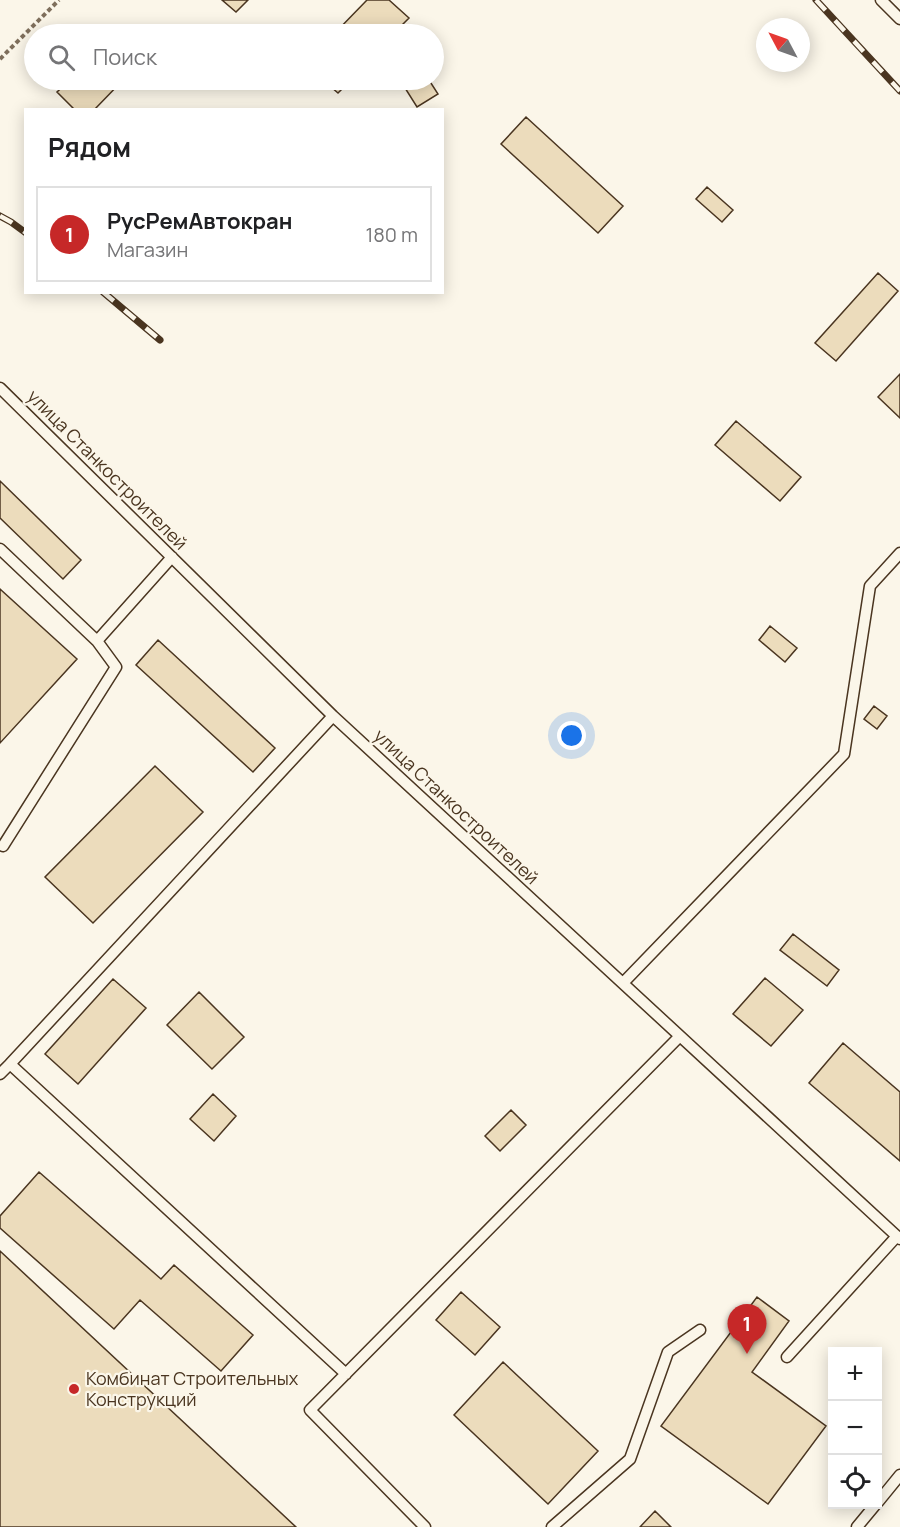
<!DOCTYPE html>
<html lang="ru">
<head>
<meta charset="utf-8">
<style>
	body { margin:0; font-family:Manrope,sans-serif; background:#f6f6f6; color:#202124 }
	.controls { position:absolute; right:18px; bottom:18px; display:grid; overflow:hidden; border-radius:0px; box-shadow:0 3px 15px #0003 }
	.controls button { width:54px; height:54px; display:grid; place-items:center; padding:0; border:0; border-bottom:2px solid #e0e0e0; background:#fff; color:#202124; font:30px sans-serif }
	.compass { position:absolute; left:756px; top:18px; width:54px; height:54px; border-radius:50%; background:#fff; box-shadow:0 3px 15px #0003; rotate:311deg }
	.you { position:absolute; left:572px; top:736px; width:21px; height:21px; margin:-15px; border:4px solid #fff; border-radius:50%; background:#1a73e8; box-shadow:0 0 0 9px #1a73e833 }
	.badge { display:grid; place-items:center; width:39px; height:39px; border-radius:50%; background:#c62828; color:#fff; font-size:20px; font-weight:700 }
	.pin { position:absolute; translate:-50% -50px; filter:drop-shadow(0 2px 3px #0008) }
	.pin::after { content:''; position:absolute; top:32px; width:21px; height:18px; background:inherit; clip-path:polygon(0 0,100% 0,50% 100%) }
	.list { margin:0; padding:0; list-style:none }
	h2 { display:flex; justify-content:space-between; align-items:center; height:78px; margin:0; padding:0 24px; font-size:26px }
	h2 small { font-size:20px; font-weight:400; color:#757577 }
	.list li { display:grid; grid-template-columns:39px 1fr auto; gap:18px; align-items:center; box-sizing:border-box; height:96px; margin:0 12px 12px; padding:0 12px; border:2px solid #e0e0e0; border-radius:0px }
	.list b { display:block; font-size:22px; white-space:nowrap }
	.list p { margin:0; font-size:20px; white-space:nowrap; color:#757577 }
	.list em { font-size:20px; font-style:normal; color:#757577 }
	.icon { flex:none; width:33px; height:33px; fill:none; stroke:currentColor; stroke-width:2; stroke-linecap:round; stroke-linejoin:round }
	.map { position:relative; flex:none; width:900px; height:1527px; overflow:hidden }
	.search { position:absolute; background:#fff; box-shadow:0 3px 15px #0003; left:24px; top:24px; width:420px; height:66px; display:flex; align-items:center; gap:15px; box-sizing:border-box; padding:0 21px; border-radius:33px; color:#757577; font-size:22px }
	.panel { position:absolute; background:#fff; box-shadow:0 3px 15px #0003; left:24px; top:108px; width:420px; height:186px; border-radius:0px }
	.map>svg:first-child { display:block }
</style>
</head>
<body>
<div class="map">
<svg width="900" height="1527" viewBox="0 0 900 1527">
	<rect width="100%" height="100%" fill="#fbf6e9"/>
	<path fill="#ecdcbc" stroke="#4a3520" stroke-width="1.5" d="M 222,0 L 248,0 L 236,12 Z
		M 367,0 L 389,0 L 409,18 L 393,34 L 334,34 Z
		M 70,80 L 123,80 L 94,110 L 75,110 L 57,92 Z
		M 323,80 L 351,80 L 338,93 Z
		M 400,80 L 429,80 L 438,94 L 417,107 Z
		M 526,117 L 623,206 L 598,233 L 501,144 Z
		M 707,187 L 733,210 L 722,222 L 696,199 Z
		M 878,273 L 898,291 L 836,361 L 815,343 Z
		M 900,374 L 900,418 L 878,397 Z
		M 736,421 L 801,477 L 780,501 L 715,445 Z
		M 0,481 L 81,560 L 63,579 L 0,518 Z
		M 0,589 L 77,659 L 0,743 Z
		M 770,626 L 797,648 L 785,662 L 759,640 Z
		M 158,640 L 275,748 L 253,772 L 136,665 Z
		M 874,706 L 887,716 L 877,729 L 864,719 Z
		M 155,766 L 203,812 L 93,923 L 45,877 Z
		M 793,934 L 839,970 L 827,986 L 780,950 Z
		M 765,978 L 803,1010 L 771,1046 L 733,1014 Z
		M 113,979 L 146,1008 L 78,1084 L 45,1054 Z
		M 199,992 L 244,1037 L 212,1069 L 167,1025 Z
		M 843,1043 L 900,1092 L 900,1161 L 809,1083 Z
		M 213,1094 L 236,1116 L 214,1141 L 190,1119 Z
		M 511,1110 L 526,1125 L 500,1151 L 485,1136 Z
		M 39,1172 L 161,1279 L 174,1265 L 253,1335 L 221,1371 L 140,1300 L 114,1329 L 0,1228 L 0,1216 Z
		M 0,1251 L 296,1527 L 0,1527 Z
		M 461,1292 L 500,1327 L 475,1355 L 436,1320 Z
		M 757,1297 L 789,1321 L 752,1372 L 826,1426 L 768,1504 L 661,1426 Z
		M 503,1362 L 598,1451 L 548,1504 L 454,1415 Z
		M 655,1511 L 671,1527 L 640,1527 Z"/>
	<g fill="none" stroke-linecap="round" stroke-linejoin="round">
		<defs>
			<path id="lane" d="M 881,0 L 900,19
				M 0,388 L 333,716 L 900,1239
				M 0,549 L 97,641 L 172,557
				M 333,716 L 10,1064 L 346,1374
				M 3,846 L 116,667 L 97,641
				M 623,983 L 844,754 L 870,586 L 900,553
				M 0,1074 L 10,1064
				M 787,1357 L 897,1236
				M 878,1502 L 900,1475
				M 425,1527 L 310,1410 L 680,1036
				M 552,1527 L 630,1459 L 668,1352 L 700,1330
				M 857,1527 L 876,1504"/>
		</defs>
		<use href="#lane" stroke="#4a3520" stroke-width="13"/>
		<path stroke="#7f6f5c" stroke-width="4" stroke-dasharray="4.5 3" stroke-linecap="butt" d="M 0,59 L 59,0"/>
		<use href="#lane" stroke="#fbf6e9" stroke-width="10"/>
		<defs>
			<path id="rail" d="M 816,0 L 900,91
				M 0,216 L 11,222 L 26,233
				M 103,292 L 160,340"/>
		</defs>
		<use href="#rail" stroke="#4a3520" stroke-width="7"/>
		<use href="#rail" stroke="#fbf6e9" stroke-width="4.5" stroke-dasharray="14" stroke-linecap="butt"/>
	</g>
	<circle fill="#c62828" stroke="#fbf6e9" stroke-width="2" cx="74" cy="1389" r="6"/>
	<g text-anchor="middle" stroke-width="4.5" stroke-linejoin="round" paint-order="stroke">
		<g font-size="18" fill="#4a3520" stroke="#fbf6e9">
			<text transform="translate(107 470) rotate(45)" y="6">улица Станкостроителей</text>
			<text transform="translate(456 807) rotate(43)" y="6">улица Станкостроителей</text>
		</g>
		<g font-size="18" fill="#4a3520" stroke="#fbf6e9" text-anchor="start">
			<text x="86" y="1385">Комбинат Строительных<tspan x="86" dy="21">Конструкций</tspan></text>
		</g>
	</g>
</svg>
<div class="controls">
<button>+</button>
<button>−</button>
<button><svg class="icon" aria-label="locate" viewBox="0 0 24 24"><circle cx="12" cy="12" r="6"/><path d="M12 2v4M12 18v4M2 12h4M18 12h4"/></svg></button>
</div>
<svg class="compass" viewBox="-18 -18 36 36"><path d="M0-13l5 13h-10z" fill="#e53935"/><path d="M0 13l5-13h-10z" fill="#757577"/></svg>
<div class="you"></div>
<div class="pin badge" style="left:747px;top:1354px">1</div>
<div class="search"><svg class="icon" aria-label="search" viewBox="0 0 24 24"><circle cx="10" cy="10" r="6"/><path d="M15 15l6 6"/></svg>Поиск</div>
<section class="panel">
<h2>Рядом<small></small></h2>
<ul class="list">
<li><span class="badge">1</span><div><b>РусРемАвтокран</b><p>Магазин</p></div><em>180 m</em></li>
</ul>
</section>
</div>
</body>
</html>
